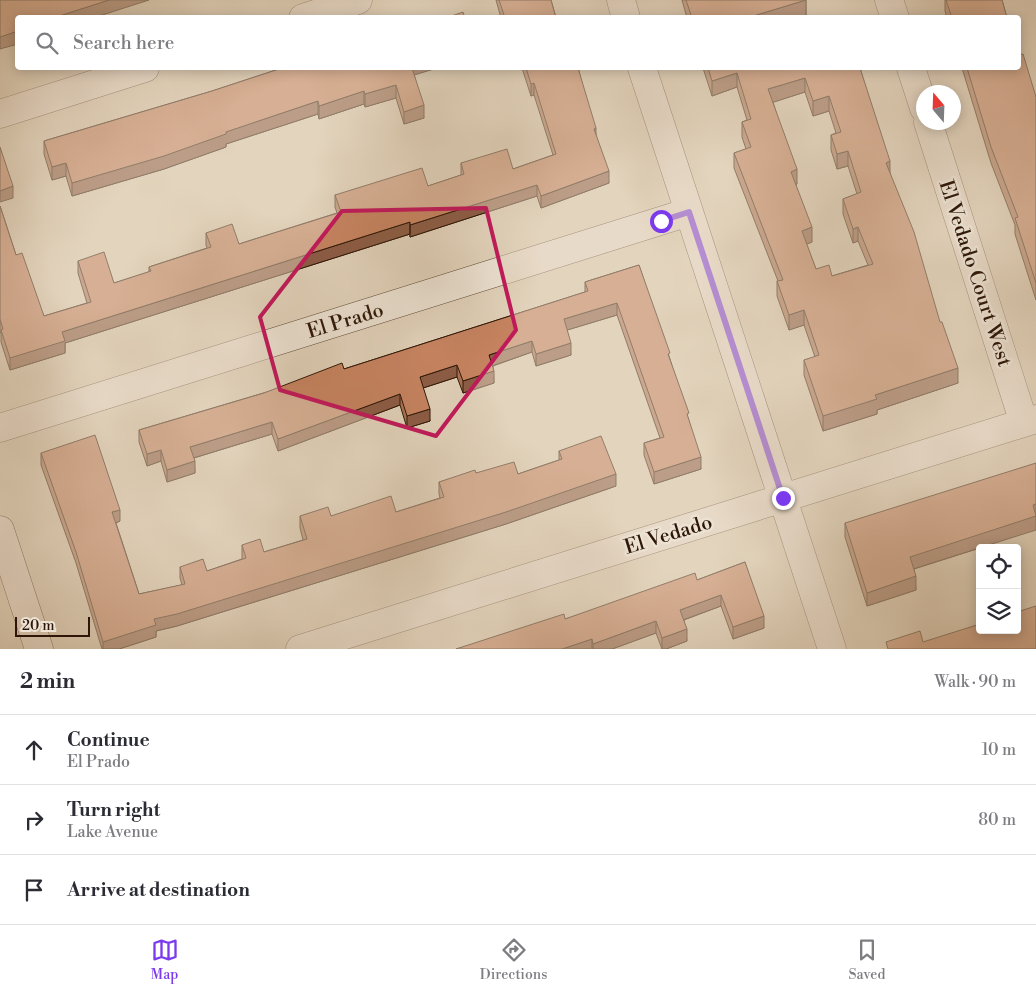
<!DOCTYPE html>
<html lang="en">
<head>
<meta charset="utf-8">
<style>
	body { margin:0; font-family:"Libre Bodoni",serif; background:#f7f7f7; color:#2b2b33 }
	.controls { position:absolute; right:15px; bottom:15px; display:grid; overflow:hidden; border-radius:5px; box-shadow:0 2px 12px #0003 }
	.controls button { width:45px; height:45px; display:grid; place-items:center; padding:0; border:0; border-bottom:1px solid #e1e1e2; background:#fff; color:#2b2b33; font:25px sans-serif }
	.compass { position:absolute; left:916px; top:85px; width:45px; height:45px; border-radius:50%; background:#fff; box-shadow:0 2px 12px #0003; rotate:341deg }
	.scale { position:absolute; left:15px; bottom:12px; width:75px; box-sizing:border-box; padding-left:5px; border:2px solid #2d1607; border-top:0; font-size:14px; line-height:18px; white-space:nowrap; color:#2d1607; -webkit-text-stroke:4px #ede3d4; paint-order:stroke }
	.stop { position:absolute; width:15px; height:15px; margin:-11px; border:4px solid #7c3aed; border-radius:50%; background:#fff }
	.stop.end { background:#7c3aed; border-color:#fff; box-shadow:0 1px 5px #0008 }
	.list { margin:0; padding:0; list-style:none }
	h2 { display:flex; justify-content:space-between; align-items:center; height:65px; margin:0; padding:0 20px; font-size:21px }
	h2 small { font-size:16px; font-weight:400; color:#7c7c81 }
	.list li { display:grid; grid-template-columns:32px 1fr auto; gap:15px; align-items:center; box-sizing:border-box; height:70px; padding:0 20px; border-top:1px solid #e1e1e2 }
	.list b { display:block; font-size:19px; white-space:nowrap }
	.list p { margin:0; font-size:16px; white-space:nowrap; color:#7c7c81 }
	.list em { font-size:16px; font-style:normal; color:#7c7c81 }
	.icon { flex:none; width:28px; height:28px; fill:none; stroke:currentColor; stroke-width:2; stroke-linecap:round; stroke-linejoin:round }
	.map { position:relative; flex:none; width:1036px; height:649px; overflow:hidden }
	.search { position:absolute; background:#fff; box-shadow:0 2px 12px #0003; left:15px; right:15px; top:15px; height:55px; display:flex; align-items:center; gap:12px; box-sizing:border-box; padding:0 18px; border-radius:5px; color:#7c7c81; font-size:19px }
	.sheet { height:275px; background:#fff }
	nav { display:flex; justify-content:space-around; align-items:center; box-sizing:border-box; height:70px; border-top:1px solid #e1e1e2; background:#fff; font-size:14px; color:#7c7c81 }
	nav a { display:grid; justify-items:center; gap:2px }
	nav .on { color:#7c3aed }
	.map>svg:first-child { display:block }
</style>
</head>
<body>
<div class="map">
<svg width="1036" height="649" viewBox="0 0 1036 649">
	<rect width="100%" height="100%" fill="#e3d4bd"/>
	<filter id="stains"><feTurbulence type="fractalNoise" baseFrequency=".004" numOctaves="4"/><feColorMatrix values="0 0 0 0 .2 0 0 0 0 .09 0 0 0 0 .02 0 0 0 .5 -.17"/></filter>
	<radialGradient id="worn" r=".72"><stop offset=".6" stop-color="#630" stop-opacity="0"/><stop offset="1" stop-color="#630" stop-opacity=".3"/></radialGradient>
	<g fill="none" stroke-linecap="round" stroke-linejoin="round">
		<defs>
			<path id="street" d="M 621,0 L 626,18
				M 889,0 L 895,18
				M 303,18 L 358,0
				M 642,68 L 832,649
				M 911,68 L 924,108
				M 0,114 L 145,68
				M 928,122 L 1024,423
				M 0,428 L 689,212
				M 300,649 L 1036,419"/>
			<path id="secondary" d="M 0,530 L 39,649"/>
		</defs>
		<use href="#street" stroke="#5a4634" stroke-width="29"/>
		<use href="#secondary" stroke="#2d1607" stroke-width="29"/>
		<use href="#street" stroke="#ede3d4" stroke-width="28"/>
		<use href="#secondary" stroke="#ede3d4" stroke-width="28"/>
	</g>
	<path fill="#ac7254" stroke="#2d1607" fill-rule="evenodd" d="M 496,0 L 551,0 L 556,18 L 501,18 Z
		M 682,0 L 806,0 L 806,15 L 797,18 L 687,18 Z
		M 945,0 L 1002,0 L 1007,18 L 947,18 L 945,11 Z
		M 282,68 L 437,68 L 414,74 L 424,118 L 404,124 L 396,98 L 365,107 L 364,104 L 319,119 L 318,114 L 226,144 L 226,147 L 164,169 L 72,196 L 66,176 L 52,180 L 44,154 L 44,141 L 212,91 Z
		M 522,68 L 578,68 L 609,183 L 541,208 L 537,196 L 410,237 L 410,234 L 65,343 L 65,353 L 10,370 L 1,342 L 1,334 L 0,331 L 0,206 L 16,255 L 44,316 L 87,303 L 78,273 L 78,261 L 114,283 L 149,272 L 149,267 L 207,248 L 206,245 L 206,233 L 239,244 L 337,213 L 335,207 L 335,195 L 428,186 L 461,175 L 461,163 L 513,169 L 553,155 L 534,95 L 531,96 Z
		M 703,68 L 860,68 L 890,174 L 958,383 L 877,410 L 877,414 L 823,431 L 804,375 L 804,360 L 815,357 L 804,325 L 789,330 L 777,296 L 777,281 L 778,281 L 734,168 L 734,153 L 746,149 L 742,137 L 742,122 L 747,120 L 737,87 L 712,96 ZM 805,92 L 813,116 L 829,111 L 836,133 L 831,135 L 831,150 L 837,169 L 848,166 L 857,194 L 843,199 L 843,214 L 853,243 L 858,241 L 868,265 L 832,276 L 816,269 L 806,244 L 812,242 L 796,185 L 797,184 L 773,102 Z
		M 962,68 L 1018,68 L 1036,97 L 1036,300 L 1015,234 L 1015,225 L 991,163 Z
		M 639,265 L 670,359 L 689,421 L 701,469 L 654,484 L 644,455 L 644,443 L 660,438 L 617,315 L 567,330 L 571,355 L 536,366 L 532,352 L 493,366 L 494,383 L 463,393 L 457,377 L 423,388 L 430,421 L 407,428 L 400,405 L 278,451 L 272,434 L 194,458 L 195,473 L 167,482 L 161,461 L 147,466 L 139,442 L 139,430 L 344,369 L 585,292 L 585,282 Z
		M 559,451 L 616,486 L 506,524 L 177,626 L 156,631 L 156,637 L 119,649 L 102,649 L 76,563 L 41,465 L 41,453 L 120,521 L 116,523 L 139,594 L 182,585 L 180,578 L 180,567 L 207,571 L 242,559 L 242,545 L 264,552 L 303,540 L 300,528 L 300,516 L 331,516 L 396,512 L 440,498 L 439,494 L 439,482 L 476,473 L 518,474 L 559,460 Z
		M 845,523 L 980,548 L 914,569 L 916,590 L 867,606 L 845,537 Z
		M 745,562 L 764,628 L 733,639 L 721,606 L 684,620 L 687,641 L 666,649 L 662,649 L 656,633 L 612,649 L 456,649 L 565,619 L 697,580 Z"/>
	<path fill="#8c5c45" stroke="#2d1607" d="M 109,0 L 149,0 L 93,18 L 53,18 Z
		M 806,0 L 806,15 L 797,18 L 750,18 L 750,17 Z
		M 18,31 L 18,44 L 0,49 L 0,37 Z
		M 411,68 L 437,68 L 411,76 Z
		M 737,73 L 737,87 L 712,96 L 712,81 Z
		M 805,78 L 805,92 L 768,104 L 768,89 Z
		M 534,83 L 534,95 L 531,96 L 531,84 Z
		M 396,85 L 396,98 L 365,107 L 365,94 Z
		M 364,91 L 364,104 L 319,119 L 319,106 Z
		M 829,96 L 829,111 L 813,116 L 813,101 Z
		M 318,101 L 318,114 L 226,144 L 226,147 L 164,169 L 72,196 L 72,183 Z
		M 424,105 L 424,118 L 404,124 L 404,112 Z
		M 596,128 L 596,140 L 594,129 Z
		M 848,151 L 848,166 L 837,169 L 837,154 Z
		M 890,161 L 890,176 L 886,163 Z
		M 66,163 L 66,176 L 52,180 L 52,167 Z
		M 797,169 L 797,184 L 791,186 L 791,172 Z
		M 609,171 L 609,183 L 541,208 L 541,196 Z
		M 537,185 L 537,196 L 410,237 L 410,225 Z
		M 13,186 L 13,198 L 0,202 L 0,191 Z
		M 410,222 L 410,234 L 65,343 L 65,353 L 10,370 L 10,358 L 62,332 Z
		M 812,227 L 812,242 L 802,246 L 802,231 Z
		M 858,227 L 858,241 L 853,243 L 853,229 Z
		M 617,303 L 617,315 L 564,331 L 564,319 Z
		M 804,310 L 804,325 L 789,330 L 789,315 Z
		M 532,341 L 532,352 L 489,367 L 489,355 Z
		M 571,343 L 571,355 L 536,366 L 536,354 Z
		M 457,365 L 457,377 L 420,389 L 420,377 Z
		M 958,368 L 958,383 L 877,410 L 877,414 L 823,431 L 823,416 L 875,395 Z
		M 494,371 L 494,383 L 463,393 L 463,381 Z
		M 400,394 L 400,405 L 278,451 L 278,439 Z
		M 430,409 L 430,421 L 407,428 L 407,416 Z
		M 272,422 L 272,434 L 190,459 L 190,447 Z
		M 161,450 L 161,461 L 147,466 L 147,454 Z
		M 701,457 L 701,469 L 654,484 L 654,472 Z
		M 195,461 L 195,473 L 167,482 L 167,470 Z
		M 616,474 L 616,486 L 506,524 L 177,626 L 156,631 L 156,637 L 119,649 L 103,649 L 103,642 L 154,619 Z
		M 1036,504 L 1036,530 L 910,570 L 910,557 Z
		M 120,510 L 120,521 L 112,524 L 112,512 Z
		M 916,576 L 916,590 L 867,606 L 867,593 Z
		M 721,595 L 721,606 L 680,621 L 680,610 Z
		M 764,616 L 764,628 L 733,639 L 733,627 Z
		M 656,621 L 656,633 L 612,649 L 593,649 L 593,644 Z
		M 687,629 L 687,641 L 666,649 L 662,649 L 662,638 Z
		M 592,639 L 592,649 L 562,649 Z"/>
	<path fill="#c88462" stroke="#2d1607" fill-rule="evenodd" d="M 0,0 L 109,0 L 53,18 L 18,18 L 18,31 L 0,37 Z
		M 499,0 L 551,0 L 556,18 L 505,18 Z
		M 686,0 L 806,0 L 750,17 L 751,18 L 692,18 Z
		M 946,0 L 1002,0 L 1007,18 L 952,18 Z
		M 463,12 L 465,18 L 446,18 Z
		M 1018,53 L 1019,55 L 1023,54 L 1036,97 L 1036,283 L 1015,218 L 1018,217 L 991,147 L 967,68 L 1018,68 Z
		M 282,68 L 412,68 L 424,105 L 404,112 L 396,85 L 365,94 L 364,91 L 319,106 L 318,101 L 226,132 L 226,134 L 164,156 L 72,183 L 66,163 L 52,167 L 44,141 L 212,91 Z
		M 526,68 L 578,68 L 596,128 L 594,129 L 609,171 L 541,196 L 537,185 L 410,225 L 410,222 L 62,332 L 65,341 L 10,358 L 1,330 L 3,329 L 0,319 L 0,206 L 16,255 L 22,253 L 44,316 L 91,302 L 78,261 L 104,252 L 114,283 L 151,271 L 149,267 L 211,247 L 206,233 L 232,224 L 239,244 L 341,212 L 335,195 L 422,168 L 428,186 L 464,174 L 461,163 L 507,149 L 513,169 L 556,154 L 534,83 L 531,84 Z
		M 708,68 L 860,68 L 890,161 L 886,163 L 914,232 L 940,322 L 942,322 L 958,368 L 875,395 L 877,399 L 823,416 L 804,360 L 819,355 L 804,310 L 789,315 L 777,281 L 783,280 L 734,153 L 751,147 L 742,122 L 751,119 L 737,73 L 712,81 ZM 805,78 L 813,101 L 829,96 L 841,132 L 831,135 L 837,154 L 848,151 L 861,192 L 843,199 L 853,229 L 858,227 L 873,264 L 832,276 L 829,265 L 816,269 L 802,231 L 812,227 L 791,172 L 797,169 L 768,89 Z
		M 0,147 L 13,186 L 0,191 Z
		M 639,265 L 670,353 L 668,354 L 689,413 L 687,414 L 701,457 L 654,472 L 644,443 L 664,437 L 617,303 L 564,319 L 571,343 L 536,354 L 532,341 L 489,355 L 494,371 L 463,381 L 457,365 L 420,377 L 430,409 L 407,416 L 400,394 L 278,439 L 272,422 L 190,447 L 195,461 L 167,470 L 161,450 L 147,454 L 139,430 L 264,393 L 342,363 L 344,369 L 588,291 L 585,282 Z
		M 95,435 L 120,510 L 112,512 L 139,594 L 185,584 L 180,567 L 203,559 L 207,571 L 246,558 L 242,545 L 260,539 L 264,552 L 307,539 L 300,516 L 328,507 L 331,516 L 391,496 L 396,512 L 444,497 L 439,482 L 475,470 L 476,473 L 514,462 L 518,474 L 562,459 L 559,451 L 601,436 L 616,474 L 506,512 L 177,614 L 154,619 L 156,625 L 103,642 L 76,552 L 41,453 Z
		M 1036,463 L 1036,504 L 1033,505 L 1036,516 L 910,557 L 916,576 L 867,593 L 845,523 Z
		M 745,562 L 764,616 L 733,627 L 721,595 L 680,610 L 687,629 L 662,638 L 656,621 L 593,644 L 592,639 L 562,649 L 456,649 L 564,614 L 565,619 L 695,573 L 697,580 Z
		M 1036,606 L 1036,649 L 888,649 L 886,642 L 920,631 L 923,642 L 980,624 L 980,630 L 1017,630 L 1017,612 Z"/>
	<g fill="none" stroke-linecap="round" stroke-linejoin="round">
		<path stroke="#7c3aed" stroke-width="6" d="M 661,221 L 689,212 L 783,498"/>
	</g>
	<path d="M0 0H1036V649H0ZM 486,208 L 516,330 L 436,436 L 280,390 L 260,317 L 342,211 Z" fill="#e3d4bd" fill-opacity=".55" fill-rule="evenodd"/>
	<path fill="none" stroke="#c2185b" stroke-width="4" stroke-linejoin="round" d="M 486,208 L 516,330 L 436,436 L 280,390 L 260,317 L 342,211 Z"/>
	<g text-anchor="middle" stroke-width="5" stroke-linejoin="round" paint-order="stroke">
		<g font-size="20" fill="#2d1607" stroke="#ede3d4">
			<text transform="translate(976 273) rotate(72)" y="7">El Vedado Court West</text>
			<text transform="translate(345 320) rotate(-17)" y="7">El Prado</text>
			<text transform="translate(668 534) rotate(-17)" y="7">El Vedado</text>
		</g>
	</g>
	<rect width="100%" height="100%" filter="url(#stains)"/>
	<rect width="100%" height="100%" fill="url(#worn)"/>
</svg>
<div class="controls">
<button><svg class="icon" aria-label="locate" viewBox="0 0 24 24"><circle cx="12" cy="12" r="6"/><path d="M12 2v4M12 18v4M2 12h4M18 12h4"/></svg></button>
<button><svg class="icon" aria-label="layers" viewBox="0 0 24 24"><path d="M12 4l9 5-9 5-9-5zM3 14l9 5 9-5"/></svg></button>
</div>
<svg class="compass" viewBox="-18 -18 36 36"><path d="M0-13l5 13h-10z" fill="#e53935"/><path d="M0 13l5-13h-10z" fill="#7c7c81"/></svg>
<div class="scale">20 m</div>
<div class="stop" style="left:661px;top:221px"></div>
<div class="stop end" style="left:783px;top:498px"></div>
<div class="search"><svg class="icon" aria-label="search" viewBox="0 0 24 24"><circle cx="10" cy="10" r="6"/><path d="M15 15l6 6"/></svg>Search here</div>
</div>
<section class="sheet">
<h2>2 min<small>Walk · 90 m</small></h2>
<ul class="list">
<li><svg class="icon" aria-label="ahead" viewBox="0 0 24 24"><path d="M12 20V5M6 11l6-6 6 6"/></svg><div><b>Continue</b><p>El Prado</p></div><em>10 m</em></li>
<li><svg class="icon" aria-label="right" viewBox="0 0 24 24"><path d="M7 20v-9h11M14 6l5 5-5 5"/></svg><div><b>Turn right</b><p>Lake Avenue</p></div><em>80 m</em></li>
<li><svg class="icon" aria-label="arrive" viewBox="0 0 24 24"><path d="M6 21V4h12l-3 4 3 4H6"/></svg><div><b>Arrive at destination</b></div></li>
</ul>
</section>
<nav>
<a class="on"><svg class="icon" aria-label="map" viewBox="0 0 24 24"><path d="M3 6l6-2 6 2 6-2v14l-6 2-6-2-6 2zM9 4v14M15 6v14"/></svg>Map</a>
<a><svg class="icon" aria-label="directions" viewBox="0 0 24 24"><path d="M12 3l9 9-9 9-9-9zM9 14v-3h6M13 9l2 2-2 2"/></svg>Directions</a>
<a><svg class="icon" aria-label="saved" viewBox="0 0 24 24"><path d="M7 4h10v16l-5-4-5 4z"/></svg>Saved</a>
</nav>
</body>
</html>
